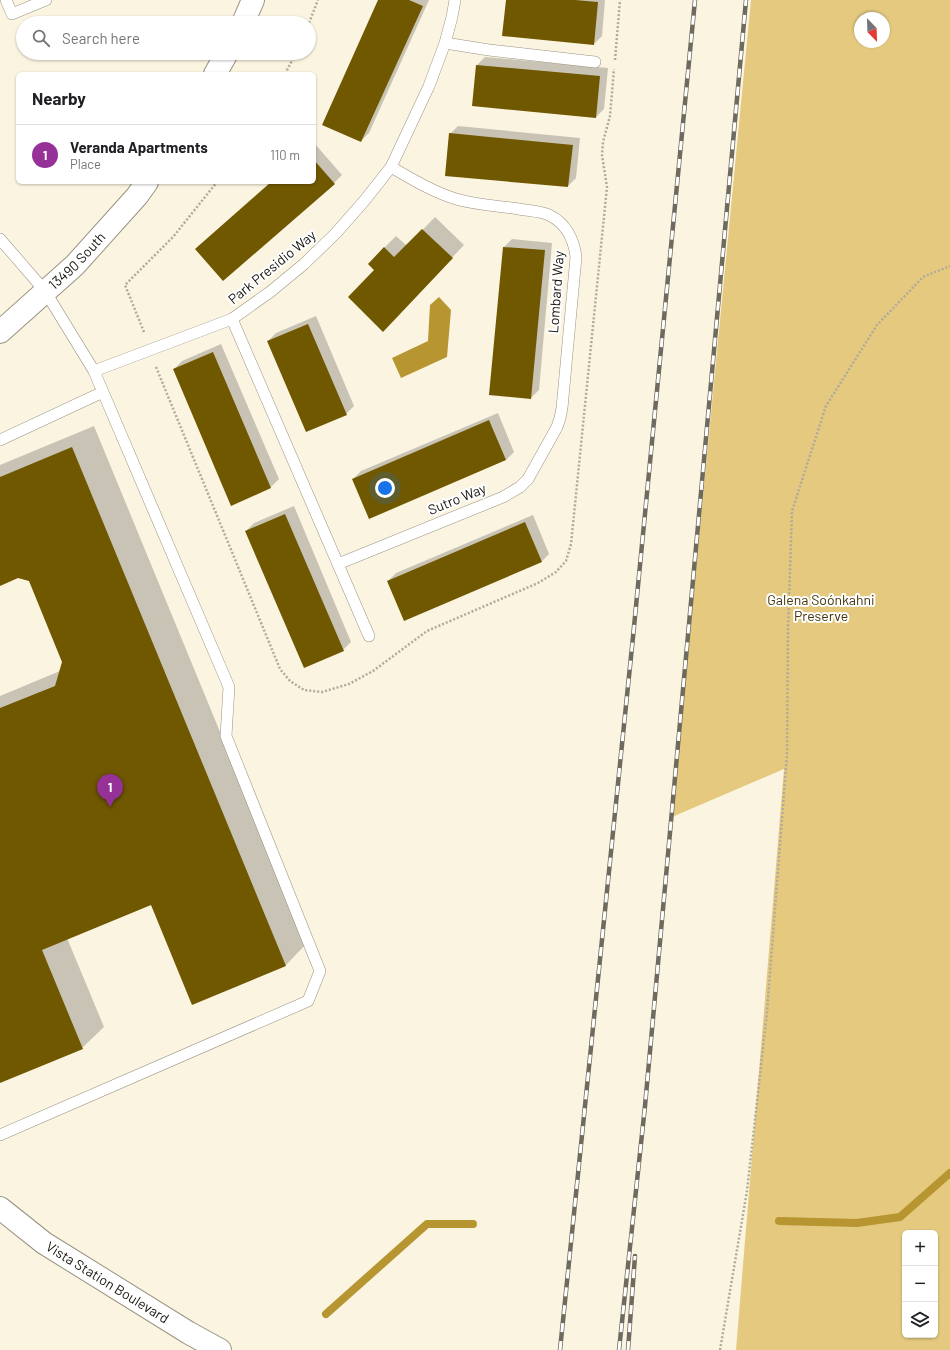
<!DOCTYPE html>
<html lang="en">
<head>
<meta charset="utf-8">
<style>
	body { margin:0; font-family:Barlow,sans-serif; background:#f2f2f2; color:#202124 }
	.controls { position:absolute; right:12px; bottom:12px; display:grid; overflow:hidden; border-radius:6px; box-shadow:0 1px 3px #0004 }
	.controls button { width:36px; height:36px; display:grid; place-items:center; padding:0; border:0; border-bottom:1px solid #e0e0e0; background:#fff; color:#202124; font:20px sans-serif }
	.compass { position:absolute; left:854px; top:12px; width:36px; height:36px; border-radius:50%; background:#fff; box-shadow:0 1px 3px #0004; rotate:157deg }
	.you { position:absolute; left:385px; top:488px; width:14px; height:14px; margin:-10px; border:3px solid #fff; border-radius:50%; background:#1a73e8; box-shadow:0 0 0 6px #1a73e833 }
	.badge { display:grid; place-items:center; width:26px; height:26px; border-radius:50%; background:#953197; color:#fff; font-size:13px; font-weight:700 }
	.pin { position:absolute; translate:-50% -33px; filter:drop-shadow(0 1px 2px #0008) }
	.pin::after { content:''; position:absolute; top:21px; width:14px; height:12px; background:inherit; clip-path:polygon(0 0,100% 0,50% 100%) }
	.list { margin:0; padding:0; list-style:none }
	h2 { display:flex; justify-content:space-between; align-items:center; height:52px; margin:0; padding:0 16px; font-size:17px }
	h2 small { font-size:13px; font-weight:400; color:#757577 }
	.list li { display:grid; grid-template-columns:26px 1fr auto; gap:12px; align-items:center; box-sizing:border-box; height:60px; padding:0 16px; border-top:1px solid #e0e0e0 }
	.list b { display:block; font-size:15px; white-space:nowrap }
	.list p { margin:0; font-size:13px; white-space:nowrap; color:#757577 }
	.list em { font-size:13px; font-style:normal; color:#757577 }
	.icon { flex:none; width:22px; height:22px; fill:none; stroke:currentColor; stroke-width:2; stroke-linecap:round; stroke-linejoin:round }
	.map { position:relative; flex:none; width:950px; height:1350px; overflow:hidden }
	.search { position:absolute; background:#fff; box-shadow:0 1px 3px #0004; left:16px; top:16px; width:300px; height:44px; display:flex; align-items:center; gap:10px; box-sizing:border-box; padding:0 14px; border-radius:22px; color:#757577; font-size:15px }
	.panel { position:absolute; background:#fff; box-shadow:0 1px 3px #0004; left:16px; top:72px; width:300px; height:112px; border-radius:6px }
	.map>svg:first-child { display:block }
</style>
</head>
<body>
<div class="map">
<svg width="950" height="1350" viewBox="0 0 950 1350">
	<rect width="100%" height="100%" fill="#fbf4e1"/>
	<path fill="#e4c97f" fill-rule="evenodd" d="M 751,0 L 950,0 L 950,1350 L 736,1350 L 784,769 L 672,817 ZM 860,18 L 884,18 L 884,42 L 860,42 ZM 905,1233 L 935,1233 L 935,1335 L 905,1335 Z"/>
	<path fill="#b79531" d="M 439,297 L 451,310 L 447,357 L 401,378 L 392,358 L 428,341 L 430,305 Z"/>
	<path fill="#0003" d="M 379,0 L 429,0 L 369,133 L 361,141 Z
		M 507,0 L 605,0 L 602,36 L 594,44 Z
		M 485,57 L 608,68 L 604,109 L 596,117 L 477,65 Z
		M 458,126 L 580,138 L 576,178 L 568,186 L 446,175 L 450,134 Z
		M 315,144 L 342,175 L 334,183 L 272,182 L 314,182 Z
		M 435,217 L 464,245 L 395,318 L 376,270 L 384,248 L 396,236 L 407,246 Z
		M 512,239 L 552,243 L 539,390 L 531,398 L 504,247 Z
		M 316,316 L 354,406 L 346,414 L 268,341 L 276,333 Z
		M 221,344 L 279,479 L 271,487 L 232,504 L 174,369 L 182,361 Z
		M 498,413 L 514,452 L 506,460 L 353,479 L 361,471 Z
		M 94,426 L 307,943 L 286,965 L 192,1003 L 151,904 L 67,938 L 104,1027 L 82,1048 L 0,1082 L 0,696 L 60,671 L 63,662 L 30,581 L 18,577 L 0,584 L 0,465 Z
		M 294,506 L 351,642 L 343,650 L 246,531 L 254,523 Z
		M 533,515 L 549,554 L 541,562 L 388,581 L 396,573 Z"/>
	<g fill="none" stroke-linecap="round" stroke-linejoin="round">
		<path stroke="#b79531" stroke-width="8" d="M 779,1221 L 857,1223 L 900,1217 L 950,1173
			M 326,1314 L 427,1224 L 473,1224"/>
	</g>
	<path fill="#705800" d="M 378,0 L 409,0 L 423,6 L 361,142 L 322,125 Z
		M 506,0 L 575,0 L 598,2 L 594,45 L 502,36 Z
		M 476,65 L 600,76 L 596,118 L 472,106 Z
		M 449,133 L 573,145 L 568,187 L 445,176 Z
		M 314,160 L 335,184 L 223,281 L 195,249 L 271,182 L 314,182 Z
		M 422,229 L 453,258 L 383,332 L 348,297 L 374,270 L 368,264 L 384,247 L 394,257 Z
		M 503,247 L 545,250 L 531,399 L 489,395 Z
		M 308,324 L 347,415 L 306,432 L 267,341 Z
		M 213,352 L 271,488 L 231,506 L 173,369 Z
		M 489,420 L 506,460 L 369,519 L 352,479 Z
		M 72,447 L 286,966 L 192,1005 L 151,905 L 42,950 L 83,1049 L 0,1083 L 0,708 L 55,686 L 62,662 L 29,581 L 18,578 L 0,586 L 0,477 Z
		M 285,514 L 344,651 L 304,668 L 245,531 Z
		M 525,522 L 542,562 L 404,621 L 387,581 Z"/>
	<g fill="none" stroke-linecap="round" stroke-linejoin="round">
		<defs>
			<path id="lane" d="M 6,0 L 12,14 L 46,0
				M 445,43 L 489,50 L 595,62
				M 0,239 L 45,291 L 94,371 L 229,687 L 226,736 L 320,971 L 308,1001 L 0,1135
				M 232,319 L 369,636
				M 94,371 L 232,319 L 270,292 L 304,264 L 336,233 L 365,200 L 391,167 L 429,86 L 445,43 L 452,17 L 455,0
				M 0,440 L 103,392
				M 338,564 L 503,497 L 520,487 L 528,479 L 557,427 L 560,418 L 562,408 L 576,257 C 574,240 566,223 549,215 C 540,211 529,211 519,209 C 499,206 477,205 456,199 C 433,192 412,179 391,167"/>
			<g id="secondary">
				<path d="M 243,23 L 253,0"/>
				<path d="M 215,74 L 227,53"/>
				<path id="s1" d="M 0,332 L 75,265 L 137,196 L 147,182"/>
				<path id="s2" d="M 0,1208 L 44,1243 L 189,1333 L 220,1350"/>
			</g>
		</defs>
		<use href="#lane" stroke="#999382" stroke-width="12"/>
		<use href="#secondary" stroke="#999382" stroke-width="24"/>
		<path stroke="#afaa9b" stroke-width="2.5" stroke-dasharray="2 2" stroke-linecap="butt" d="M 309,23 L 318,0
			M 615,60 L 620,0
			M 285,74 L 296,53
			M 144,332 L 125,285 L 173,237 L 217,182
			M 156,367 L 280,669 L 290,681 L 304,690 L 322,692 L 349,684 L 373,671 L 427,631 L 538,583 L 556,572 L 566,561 L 571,544 L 607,187 L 602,155 L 603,142 L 610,116 L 614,69
			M 720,1350 L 747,1191 L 767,1012 L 787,754 L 788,629 L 792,511 L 826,406 L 877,325 L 923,277 L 950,266"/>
		<use href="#lane" stroke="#fff" stroke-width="11"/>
		<use href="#secondary" stroke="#fff" stroke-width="22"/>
		<defs>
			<path id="rail" d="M 560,1350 L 633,637 L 695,0
				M 619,1350 L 645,1106 L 746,0
				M 628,1350 L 635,1256"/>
		</defs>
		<use href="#rail" stroke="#6e6a5e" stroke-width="4.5"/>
		<use href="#rail" stroke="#fff" stroke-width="3" stroke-dasharray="9" stroke-linecap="butt"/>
	</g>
	<g text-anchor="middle" stroke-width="4" stroke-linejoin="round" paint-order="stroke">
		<g font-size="14" fill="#16140d" stroke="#fff">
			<text dy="5" stroke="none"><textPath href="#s1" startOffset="105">13490 South</textPath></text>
			<text transform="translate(272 267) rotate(-39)" y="5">Park Presidio Way</text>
			<text transform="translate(556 292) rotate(-86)" y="5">Lombard Way</text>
			<text transform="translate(457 499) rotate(-22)" y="5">Sutro Way</text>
			<text dy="5" stroke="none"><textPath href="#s2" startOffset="131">Vista Station Boulevard</textPath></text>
		</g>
		<g font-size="14" fill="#423409" stroke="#fff">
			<text x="821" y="605">Galena Soónkahni<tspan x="821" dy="16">Preserve</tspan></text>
		</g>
	</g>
</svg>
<div class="controls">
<button>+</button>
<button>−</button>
<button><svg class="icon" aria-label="layers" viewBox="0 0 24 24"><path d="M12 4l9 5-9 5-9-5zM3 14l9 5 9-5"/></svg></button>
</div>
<svg class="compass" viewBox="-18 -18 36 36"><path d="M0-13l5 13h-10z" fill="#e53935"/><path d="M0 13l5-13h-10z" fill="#757577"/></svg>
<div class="you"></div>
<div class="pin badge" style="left:110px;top:807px">1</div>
<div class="search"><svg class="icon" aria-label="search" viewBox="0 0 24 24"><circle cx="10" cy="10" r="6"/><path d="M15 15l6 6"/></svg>Search here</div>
<section class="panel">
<h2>Nearby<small></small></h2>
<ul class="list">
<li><span class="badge">1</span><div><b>Veranda Apartments</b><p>Place</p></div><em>110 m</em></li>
</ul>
</section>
</div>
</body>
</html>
